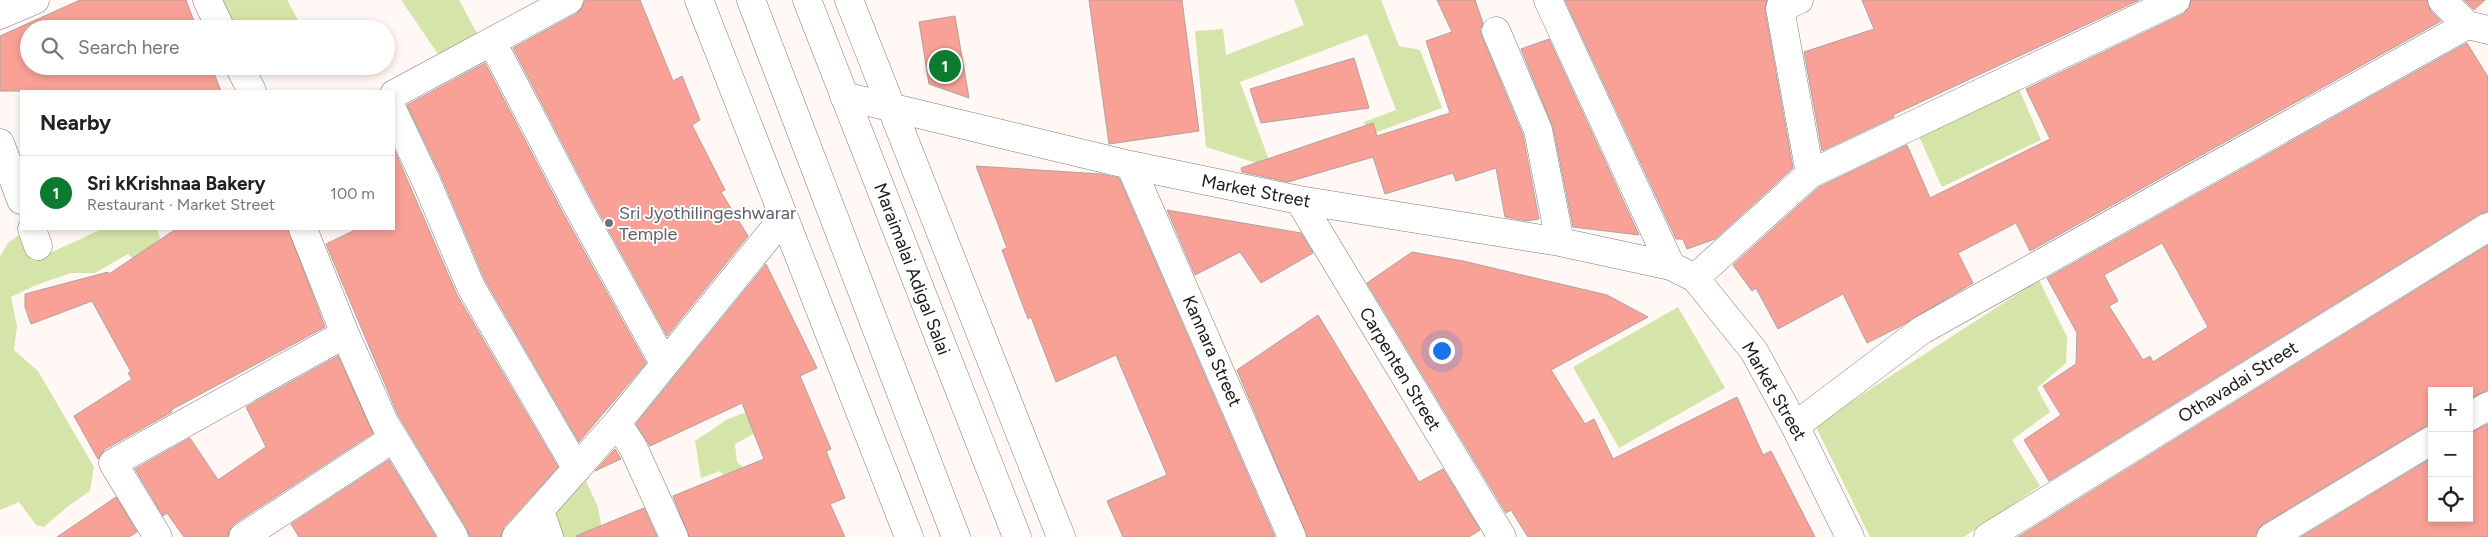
<!DOCTYPE html>
<html lang="en">
<head>
<meta charset="utf-8">
<style>
	body { margin:0; font-family:Figtree,sans-serif; background:#f2f2f2; color:#222 }
	.controls { position:absolute; right:15px; bottom:15px; display:grid; overflow:hidden; border-radius:0px; box-shadow:0 2px 8px #0003 }
	.controls button { width:45px; height:45px; display:grid; place-items:center; padding:0; border:0; border-bottom:1px solid #e0e0e0; background:#fff; color:#222; font:25px sans-serif }
	.you { position:absolute; left:1441px; top:350px; width:18px; height:18px; margin:-12px; border:4px solid #fff; border-radius:50%; background:#1a73e8; box-shadow:0 0 0 8px #1a73e833 }
	.badge { display:grid; place-items:center; width:32px; height:32px; border-radius:50%; background:#0c7b30; color:#fff; font-size:16px; font-weight:700 }
	.pin { position:absolute; translate:-50% -50%; border:2px solid #fff; box-shadow:0 1px 5px #0006 }
	.list { margin:0; padding:0; list-style:none }
	h2 { display:flex; justify-content:space-between; align-items:center; height:65px; margin:0; padding:0 20px; font-size:21px }
	h2 small { font-size:16px; font-weight:400; color:#767676 }
	.list li { display:grid; grid-template-columns:32px 1fr auto; gap:15px; align-items:center; box-sizing:border-box; height:75px; padding:0 20px; border-top:1px solid #e0e0e0 }
	.list b { display:block; font-size:19px; white-space:nowrap }
	.list p { margin:0; font-size:16px; white-space:nowrap; color:#767676 }
	.list em { font-size:16px; font-style:normal; color:#767676 }
	.icon { flex:none; width:28px; height:28px; fill:none; stroke:currentColor; stroke-width:2; stroke-linecap:round; stroke-linejoin:round }
	.map { position:relative; flex:none; width:2488px; height:537px; overflow:hidden }
	.search { position:absolute; background:#fff; box-shadow:0 2px 8px #0003; left:20px; top:20px; width:375px; height:55px; display:flex; align-items:center; gap:12px; box-sizing:border-box; padding:0 18px; border-radius:28px; color:#767676; font-size:19px }
	.panel { position:absolute; background:#fff; box-shadow:0 2px 8px #0003; left:20px; top:90px; width:375px; height:140px; border-radius:0px }
	.map>svg:first-child { display:block }
</style>
</head>
<body>
<div class="map">
<svg width="2488" height="537" viewBox="0 0 2488 537">
	<rect width="100%" height="100%" fill="#fff8f5"/>
	<path fill="#d5e4a9" d="M 216,0 L 287,0 L 303,29 L 229,29 Z
		M 401,0 L 459,0 L 479,37 L 440,57 Z
		M 1294,0 L 1381,0 L 1399,46 L 1420,50 L 1442,108 L 1369,135 L 1364,122 L 1396,110 L 1367,34 L 1240,82 L 1272,168 L 1206,147 L 1195,31 L 1223,29 L 1226,55 L 1304,25 Z
		M 2017,84 L 2041,140 L 1942,187 L 1916,130 Z
		M 102,229 L 157,229 L 174,276 L 158,279 L 128,254 L 95,273 L 71,273 L 36,285 L 11,297 L 17,326 L 14,350 L 38,371 L 94,467 L 90,491 L 67,507 L 44,527 L 36,525 L 19,502 L 0,510 L 0,257 L 7,244 L 20,234 L 35,260 Z
		M 2039,280 L 2067,337 L 2066,363 L 2037,388 L 2050,412 L 2012,440 L 2040,486 L 1964,537 L 1870,537 L 1815,425 Z
		M 1678,307 L 1725,388 L 1619,448 L 1573,367 Z
		M 774,402 L 770,425 L 735,444 L 737,462 L 748,471 L 736,489 L 720,471 L 701,478 L 695,441 L 728,419 Z
		M 586,481 L 598,507 L 602,530 L 586,537 L 556,537 L 551,508 Z"/>
	<path fill="#f9a196" stroke="#aea1a0" fill-rule="evenodd" d="M 80,0 L 186,0 L 197,29 L 29,29 L 29,66 L 211,66 L 221,91 L 0,91 L 0,36 Z
		M 585,0 L 640,0 L 673,81 L 682,76 L 700,120 L 692,125 L 725,190 L 721,192 L 748,236 L 667,336 L 592,200 L 513,48 L 576,14 L 582,8 Z
		M 1089,0 L 1182,0 L 1199,131 L 1109,144 Z
		M 1437,0 L 1475,0 L 1483,23 L 1480,30 L 1482,37 L 1523,135 L 1539,219 L 1527,221 L 1505,217 L 1496,168 L 1456,181 L 1453,173 L 1385,194 L 1373,157 L 1288,182 L 1242,172 L 1241,168 L 1373,123 L 1377,136 L 1450,113 L 1426,41 L 1452,32 Z
		M 1565,0 L 1767,0 L 1765,11 L 1793,168 L 1715,239 L 1687,249 L 1683,239 L 1676,239 Z
		M 1862,0 L 2139,0 L 1893,115 L 1894,117 L 1822,151 L 1804,52 L 1874,29 Z
		M 2191,0 L 2427,0 L 2431,11 L 2441,21 L 2030,251 L 2016,223 L 1958,253 L 1973,283 L 1901,326 L 1867,343 L 1843,294 L 1778,329 L 1756,288 L 1752,291 L 1733,265 L 1819,187 L 1907,145 L 1930,198 L 2050,139 L 2026,89 L 2183,14 L 2189,8 Z
		M 2464,0 L 2485,0 L 2474,10 Z
		M 955,16 L 969,98 L 929,84 L 919,22 Z
		M 1549,39 L 1639,235 L 1573,227 L 1553,127 L 1521,49 Z
		M 2467,43 L 2488,77 L 2488,211 L 2480,214 L 2049,481 L 2024,440 L 2061,415 L 2043,386 L 2076,364 L 2077,333 L 2047,278 ZM 2162,243 L 2208,327 L 2153,362 L 2150,356 L 2143,360 L 2109,306 L 2118,301 L 2104,275 Z
		M 1354,58 L 1369,108 L 1261,123 L 1250,89 Z
		M 485,63 L 564,215 L 646,363 L 579,442 L 485,280 L 441,176 L 407,105 Z
		M 394,149 L 457,295 L 558,467 L 504,527 L 501,537 L 470,537 L 467,529 L 398,415 L 326,244 L 357,229 L 394,229 Z
		M 976,166 L 1101,174 L 1119,178 L 1275,537 L 1123,537 L 1107,501 L 1167,475 L 1116,355 L 1056,382 L 1031,317 L 1028,319 L 1002,250 L 1007,248 Z
		M 1167,210 L 1301,233 L 1313,253 L 1261,283 L 1240,252 L 1195,275 Z
		M 176,229 L 288,229 L 325,327 L 171,410 L 172,412 L 105,449 L 98,459 L 74,416 L 132,379 L 128,373 L 131,372 L 92,301 L 31,324 L 25,307 L 25,294 L 108,272 L 109,274 Z
		M 2488,245 L 2488,390 L 2469,399 L 2469,391 L 2432,391 L 2432,424 L 2424,427 L 2263,524 L 2258,529 L 2255,537 L 2018,537 Z
		M 1412,252 L 1463,261 L 1607,295 L 1648,317 L 1551,370 L 1585,424 L 1594,419 L 1613,459 L 1737,397 L 1763,455 L 1771,451 L 1815,537 L 1528,537 L 1511,510 L 1506,513 L 1367,283 Z
		M 766,264 L 817,368 L 800,376 L 831,449 L 826,451 L 845,498 L 830,504 L 845,537 L 689,537 L 673,496 L 764,459 L 742,403 L 650,446 L 636,424 Z
		M 1318,315 L 1419,482 L 1443,469 L 1480,530 L 1469,537 L 1307,537 L 1237,370 Z
		M 338,356 L 373,433 L 234,524 L 229,530 L 228,537 L 184,537 L 167,513 L 163,516 L 135,469 L 190,438 L 218,480 L 266,447 L 246,407 Z
		M 2488,424 L 2488,537 L 2301,537 L 2432,458 L 2432,518 L 2469,518 L 2469,433 Z
		M 615,449 L 621,459 L 595,471 Z
		M 389,460 L 436,537 L 299,537 L 291,524 Z
		M 116,497 L 137,532 L 129,537 L 57,537 Z
		M 644,508 L 657,537 L 576,537 L 576,536 Z"/>
	<g fill="none" stroke-linecap="round" stroke-linejoin="round">
		<defs>
			<path id="minor" d="M 207,0 L 221,29
				M 699,0 L 909,537
				M 849,0 L 1061,537
				M 1548,0 L 1671,266
				M 1799,0 L 1780,8 L 1810,174
				M 2442,0 L 2467,25 L 2488,30
				M 0,15 L 35,0
				M 1496,31 L 1538,130 L 1560,242
				M 492,42 L 578,207 L 664,363
				M 239,66 L 252,91
				M 394,94 L 569,0
				M 844,96 L 1130,165 L 1299,200 L 1560,242 L 1671,266 L 1695,278 L 1754,351 L 1795,426 L 1850,537
				M 394,113 L 427,183 L 471,287 L 577,469
				M 0,143 L 21,200
				M 1130,165 L 1292,537
				M 1299,200 L 1502,537
				M 32,229 L 38,246
				M 303,229 L 345,334 L 384,422 L 454,537
				M 1695,278 L 1810,174 L 2176,0
				M 2469,417 L 2488,406
				M 617,423 L 633,447 L 674,537
				M 1795,426 L 1922,330 L 2467,25
				M 540,510 L 549,537
				M 158,537 L 113,463 L 345,334
				M 243,537 L 394,438
				M 516,537 L 617,423 L 784,217
				M 1988,537 L 2488,227
				M 2271,537 L 2432,440"/>
			<path id="secondary" d="M 751,0 L 956,537
				M 807,0 L 1017,537"/>
		</defs>
		<use href="#minor" stroke="#827873" stroke-width="29"/>
		<use href="#secondary" stroke="#827873" stroke-width="29"/>
		<use href="#minor" stroke="#fff" stroke-width="28"/>
		<use href="#secondary" stroke="#fff" stroke-width="28"/>
	</g>
	<circle fill="#6b7280" stroke="#fff" stroke-width="2" cx="609" cy="223" r="5"/>
	<g text-anchor="middle" stroke-width="4" stroke-linejoin="round" paint-order="stroke">
		<g font-size="18" fill="#1c1816" stroke="#fff">
			<text transform="translate(1256 191) rotate(11)" y="6">Market Street</text>
			<text transform="translate(912 269) rotate(69)" y="6">Maraimalai Adigal Salai</text>
			<text transform="translate(1212 351) rotate(66)" y="6">Kannara Street</text>
			<text transform="translate(1400 369) rotate(59)" y="6">Carpenten Street</text>
			<text transform="translate(2238 382) rotate(-32)" y="6">Othavadai Street</text>
			<text transform="translate(1774 391) rotate(60)" y="6">Market Street</text>
		</g>
		<g font-size="18" fill="#5b616d" stroke="#fff" text-anchor="start">
			<text x="619" y="219">Sri Jyothilingeshwarar<tspan x="619" dy="21">Temple</tspan></text>
		</g>
	</g>
</svg>
<div class="controls">
<button>+</button>
<button>−</button>
<button><svg class="icon" aria-label="locate" viewBox="0 0 24 24"><circle cx="12" cy="12" r="6"/><path d="M12 2v4M12 18v4M2 12h4M18 12h4"/></svg></button>
</div>
<div class="you"></div>
<div class="pin badge" style="left:945px;top:66px">1</div>
<div class="search"><svg class="icon" aria-label="search" viewBox="0 0 24 24"><circle cx="10" cy="10" r="6"/><path d="M15 15l6 6"/></svg>Search here</div>
<section class="panel">
<h2>Nearby<small></small></h2>
<ul class="list">
<li><span class="badge">1</span><div><b>Sri kKrishnaa Bakery</b><p>Restaurant · Market Street</p></div><em>100 m</em></li>
</ul>
</section>
</div>
</body>
</html>
